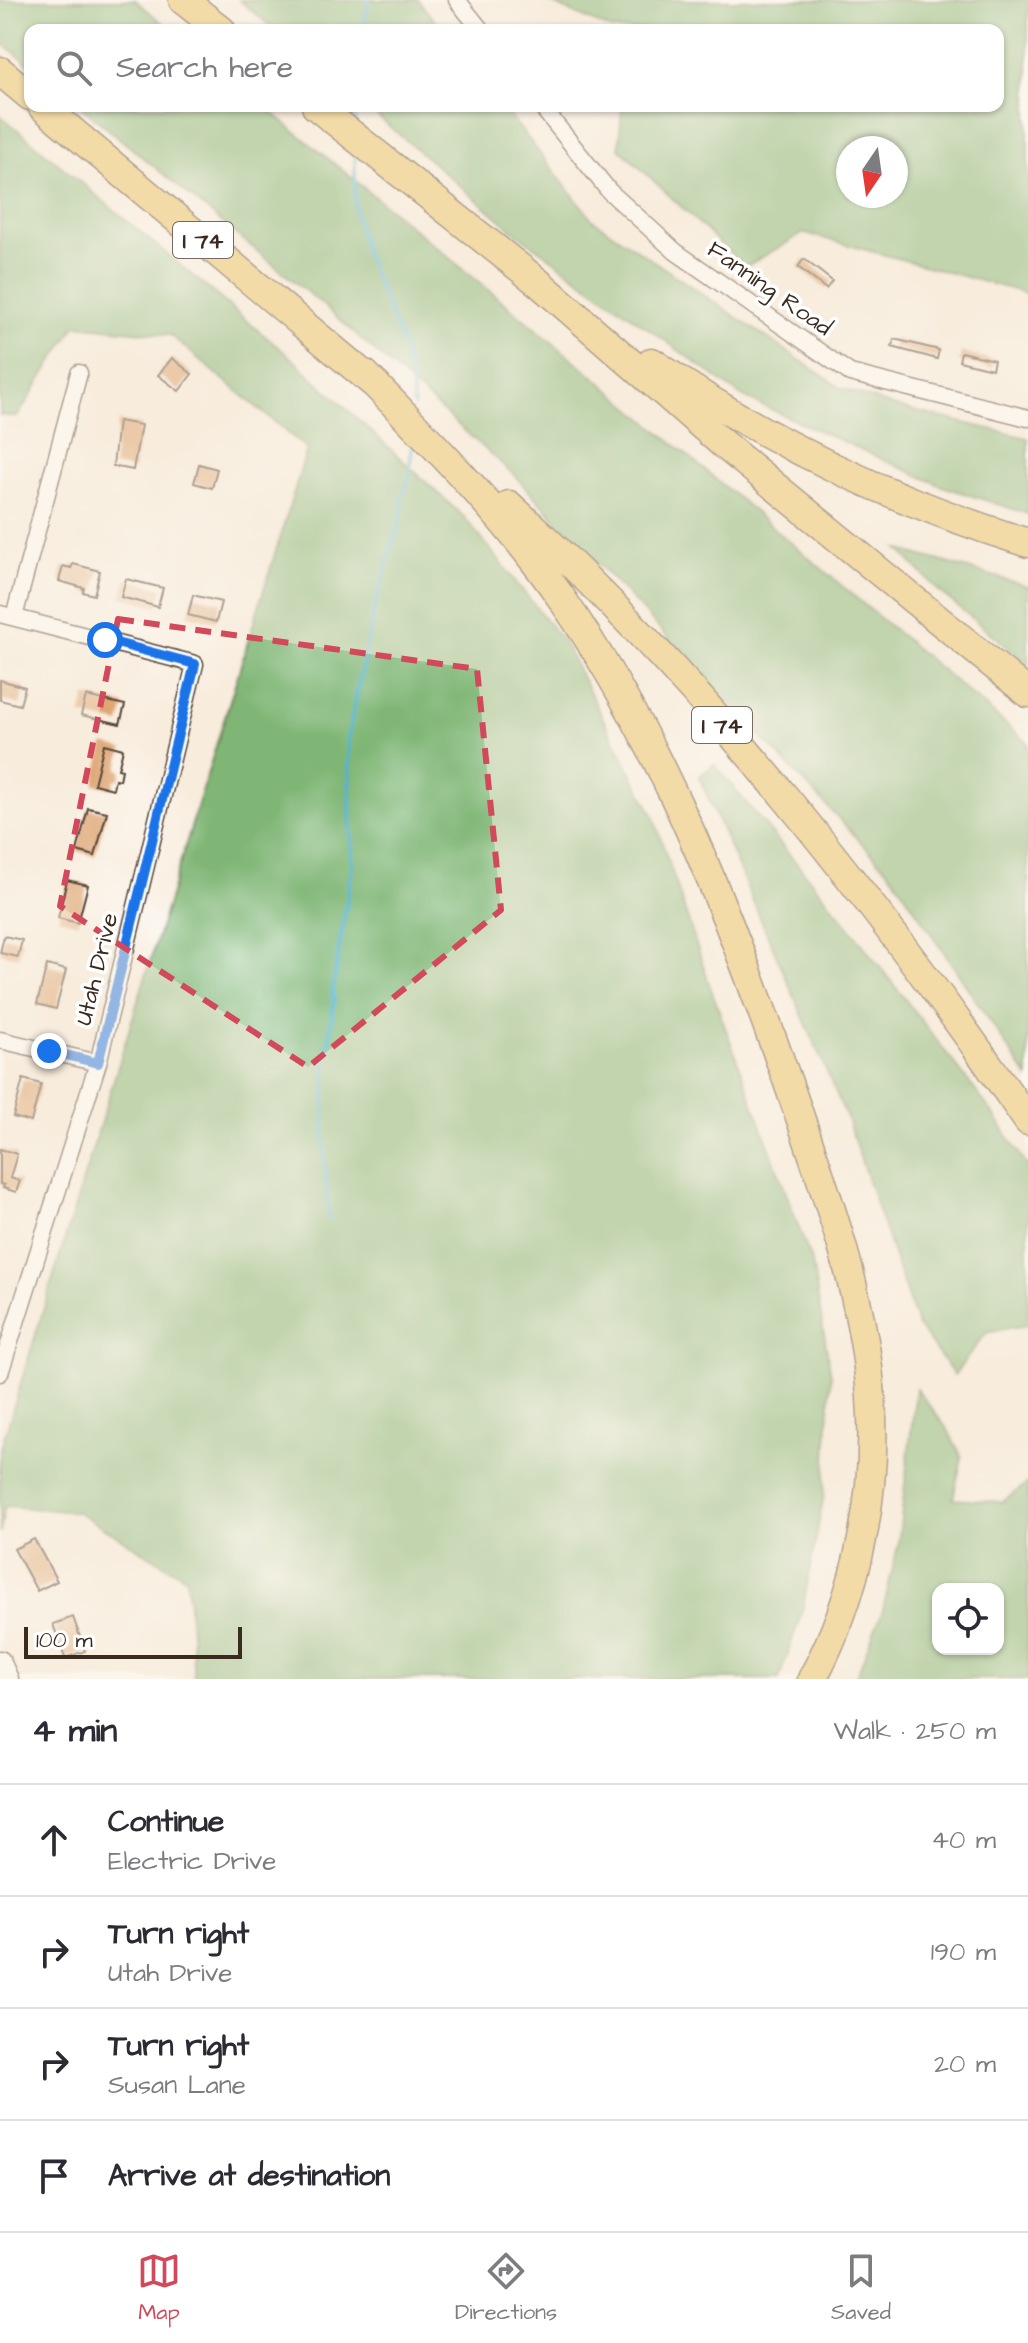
<!DOCTYPE html>
<html lang="en">
<head>
<meta charset="utf-8">
<style>
	body { margin:0; font-family:"Architects Daughter",sans-serif; background:#f7f7f7; color:#2b2b33 }
	.controls { position:absolute; right:24px; bottom:24px; display:grid; overflow:hidden; border-radius:16px; box-shadow:0 2px 6px #0004 }
	.controls button { width:72px; height:72px; display:grid; place-items:center; padding:0; border:0; border-bottom:2px solid #e1e1e2; background:#fff; color:#2b2b33; font:40px sans-serif }
	.compass { position:absolute; left:836px; top:136px; width:72px; height:72px; border-radius:50%; background:#fff; box-shadow:0 2px 6px #0004; rotate:193deg }
	.scale { position:absolute; left:24px; bottom:20px; width:218px; box-sizing:border-box; padding-left:8px; border:4px solid #3b2a1e; border-top:0; font-size:22px; line-height:28px; white-space:nowrap; color:#3b2a1e; -webkit-text-stroke:6px #fff; paint-order:stroke }
	.stop { position:absolute; width:24px; height:24px; margin:-18px; border:6px solid #1a73e8; border-radius:50%; background:#fff }
	.stop.end { background:#1a73e8; border-color:#fff; box-shadow:0 2px 8px #0008 }
	.list { margin:0; padding:0; list-style:none }
	h2 { display:flex; justify-content:space-between; align-items:center; height:104px; margin:0; padding:0 32px; font-size:34px }
	h2 small { font-size:26px; font-weight:400; color:#7c7c81 }
	.list li { display:grid; grid-template-columns:52px 1fr auto; gap:24px; align-items:center; box-sizing:border-box; height:112px; padding:0 32px; border-top:2px solid #e1e1e2 }
	.list b { display:block; font-size:30px; white-space:nowrap }
	.list p { margin:0; font-size:26px; white-space:nowrap; color:#7c7c81 }
	.list em { font-size:26px; font-style:normal; color:#7c7c81 }
	.icon { flex:none; width:44px; height:44px; fill:none; stroke:currentColor; stroke-width:2; stroke-linecap:round; stroke-linejoin:round }
	.map { position:relative; flex:none; width:1028px; height:1679px; overflow:hidden }
	.search { position:absolute; background:#fff; box-shadow:0 2px 6px #0004; left:24px; right:24px; top:24px; height:88px; display:flex; align-items:center; gap:20px; box-sizing:border-box; padding:0 28px; border-radius:16px; color:#7c7c81; font-size:30px }
	.sheet { height:552px; background:#fff }
	nav { display:flex; justify-content:space-around; align-items:center; box-sizing:border-box; height:112px; border-top:2px solid #e1e1e2; background:#fff; font-size:22px; color:#7c7c81 }
	nav a { display:grid; justify-items:center; gap:4px }
	nav .on { color:#d1495b }
	.map>svg:first-child { display:block }
</style>
</head>
<body>
<div class="map">
<svg width="1028" height="1679" viewBox="0 0 1028 1679">
	<rect width="100%" height="100%" fill="#fff"/>
	<filter id="ink" filterUnits="userSpaceOnUse"><feTurbulence type="fractalNoise" baseFrequency=".0125" numOctaves="2"/><feDisplacementMap in="SourceGraphic" scale="16" xChannelSelector="R" yChannelSelector="G"/><feConvolveMatrix kernelMatrix="1 2 1 2 8 2 1 2 1" color-interpolation-filters="sRGB"/></filter>
	<filter id="wash" filterUnits="userSpaceOnUse"><feTurbulence type="fractalNoise" baseFrequency=".006" numOctaves="4" result="noise"/><feDisplacementMap in="SourceGraphic" scale="32" xChannelSelector="R" yChannelSelector="G"/><feGaussianBlur stdDeviation="1.8" result="paint"/><feColorMatrix in="noise" values="0 0 0 0 0 0 0 0 0 0 0 0 0 0 0 0 0 1.4 0 .05"/><feComposite in="paint" operator="in"/></filter>
	<g filter="url(#wash)">
		<rect width="100%" height="100%" fill="#f8ecdc"/>
		<path fill="#7fb674" stroke="#5d7049" stroke-width="2" fill-rule="evenodd" d="M 0,0 L 135,0 L 171,30 L 30,30 L 30,65 L 0,41 Z
			M 239,0 L 418,0 L 442,30 L 275,30 Z
			M 544,0 L 1028,0 L 1028,294 L 804,233 L 745,267 L 619,148 L 622,106 L 998,106 L 998,30 L 612,30 ZM 848,148 L 896,148 L 896,196 L 848,196 Z
			M 80,106 L 264,106 L 591,374 L 1028,743 L 1028,1078 L 892,875 L 512,473 L 324,306 Z
			M 365,106 L 502,106 L 593,220 L 841,388 L 893,406 L 1028,438 L 1028,514 L 942,486 L 743,397 L 520,236 Z
			M 0,115 L 295,361 L 465,518 L 563,641 L 653,815 L 710,986 L 812,1263 L 831,1375 L 824,1496 L 802,1612 L 779,1679 L 194,1679 L 187,1578 L 77,1512 L 5,1506 L 0,1533 L 0,1451 L 307,449 L 170,335 L 76,325 L 17,417 L 0,415 Z
			M 898,549 L 1028,586 L 1028,664 L 940,592 Z
			M 714,764 L 843,919 L 992,1112 L 1028,1167 L 1028,1325 L 987,1332 L 954,1375 L 917,1325 L 846,1116 L 699,777 Z
			M 916,1388 L 948,1430 L 962,1458 L 953,1499 L 1002,1502 L 1028,1483 L 1028,1679 L 855,1679 L 883,1610 L 898,1545 ZM 938,1589 L 998,1589 L 998,1649 L 938,1649 Z"/>
		<g fill="none" stroke-linecap="round" stroke-linejoin="round">
			<path stroke="#4fb2ce" stroke-width="4" d="M 363,30 L 369,0
				M 355,106 L 355,121
				M 355,149 L 355,212 L 365,253 L 402,343 L 411,380 L 414,406
				M 329,1220 L 324,1148 L 326,1066 L 334,999 L 332,994 L 352,867 L 348,736 L 375,605 L 403,508 L 401,502 L 409,476 L 413,438"/>
		</g>
		<g id="blocks">
			<path fill="#dda16c" d="M 804,259 L 832,281 L 826,289 L 798,267 Z
				M 894,339 L 939,350 L 937,359 L 892,347 Z
				M 961,352 L 994,360 L 992,369 L 959,361 Z
				M 172,358 L 192,374 L 179,391 L 158,375 Z
				M 118,421 L 141,425 L 133,470 L 113,466 Z
				M 199,464 L 217,469 L 212,488 L 194,483 Z
				M 73,564 L 100,571 L 94,595 L 83,592 L 84,588 L 59,581 L 63,566 L 71,568 Z
				M 126,579 L 163,588 L 158,607 L 121,597 Z
				M 193,595 L 221,602 L 216,622 L 188,615 Z
				M 0,680 L 25,687 L 20,705 L 0,700 Z
				M 86,696 L 125,705 L 120,724 L 81,715 Z
				M 104,744 L 123,749 L 118,769 L 122,770 L 120,780 L 115,779 L 113,789 L 94,784 Z
				M 88,808 L 107,812 L 95,856 L 77,851 Z
				M 67,880 L 88,885 L 78,923 L 58,918 Z
				M 4,936 L 22,940 L 18,957 L 0,953 Z
				M 47,965 L 66,970 L 56,1009 L 37,1004 Z
				M 23,1079 L 41,1084 L 31,1122 L 13,1117 Z
				M 0,1149 L 17,1154 L 10,1178 L 20,1181 L 16,1192 L 3,1188 L 4,1185 L 0,1184 Z
				M 34,1539 L 57,1581 L 37,1591 L 14,1549 Z
				M 73,1617 L 85,1651 L 65,1658 L 53,1624 Z"/>
		</g>
	</g>
	<g filter="url(#ink)">
		<use href="#blocks" fill-opacity="0" stroke="#57473a" stroke-width="2"/>
		<g fill="none" stroke-linecap="round" stroke-linejoin="round">
			<defs>
				<path id="minor" d="M 457,0 L 481,30
					M 541,106 L 609,191 L 676,252 L 850,373 L 1028,418
					M 0,614 L 195,664 L 98,1063 L 0,1373
					M 14,617 L 79,373
					M 0,1040 L 98,1063"/>
				<path id="tertiary" d="M 0,1661 L 8,1679"/>
				<path id="motorway" d="M 183,0 L 221,30
					M 0,71 L 30,96
					M 42,106 L 377,386
					M 316,106 L 539,283 L 723,444 L 1028,693
					M 652,362 C 770,444 892,500 1028,543
					M 365,374 C 435,446 505,516 562,599 C 667,750 731,922 792,1094 C 826,1193 863,1292 871,1397 C 878,1493 858,1594 812,1679
					M 509,505 C 708,686 875,900 1028,1121"/>
			</defs>
			<use href="#minor" stroke="#57473a" stroke-width="19"/>
			<use href="#tertiary" stroke="#57473a" stroke-width="23"/>
			<use href="#motorway" stroke="#57473a" stroke-width="31"/>
			<use href="#minor" stroke="#fff" stroke-width="16"/>
			<use href="#tertiary" stroke="#fff" stroke-width="20"/>
			<use href="#motorway" stroke="#eec569" stroke-width="28"/>
		</g>
	</g>
	<g fill="none" stroke-linecap="round" stroke-linejoin="round" filter="url(#ink)">
		<path stroke="#1a73e8" stroke-width="10" d="M 49,1051 L 98,1063 L 195,664 L 105,640"/>
	</g>
	<path d="M0 0H1028V1679H0ZM 118,619 L 477,669 L 501,910 L 308,1067 L 60,906 Z" fill="#f8ecdc" fill-opacity=".55" fill-rule="evenodd"/>
	<path fill="none" stroke="#d1495b" stroke-width="6" stroke-dasharray="16 10" stroke-linejoin="round" d="M 118,619 L 477,669 L 501,910 L 308,1067 L 60,906 Z"/>
	<g text-anchor="middle" stroke-width="7" stroke-linejoin="round" paint-order="stroke">
		<g fill="#fff" stroke="#766a62" stroke-width="2">
			<rect x="173" y="222" width="60" height="36" rx="6"/>
			<rect x="692" y="707" width="60" height="36" rx="6"/>
		</g>
		<g font-size="22" font-weight="bold" fill="#3b2a1e">
			<text x="203" y="248">I 74</text>
			<text x="722" y="733">I 74</text>
		</g>
		<g font-size="24" fill="#3b2a1e" stroke="#fff">
			<text transform="translate(770 288) rotate(35)" y="8">Fanning Road</text>
			<text transform="translate(96 969) rotate(-76)" y="8">Utah Drive</text>
		</g>
	</g>
</svg>
<div class="controls">
<button><svg class="icon" aria-label="locate" viewBox="0 0 24 24"><circle cx="12" cy="12" r="6"/><path d="M12 2v4M12 18v4M2 12h4M18 12h4"/></svg></button>
</div>
<svg class="compass" viewBox="-18 -18 36 36"><path d="M0-13l5 13h-10z" fill="#e53935"/><path d="M0 13l5-13h-10z" fill="#7c7c81"/></svg>
<div class="scale">100 m</div>
<div class="stop" style="left:105px;top:640px"></div>
<div class="stop end" style="left:49px;top:1051px"></div>
<div class="search"><svg class="icon" aria-label="search" viewBox="0 0 24 24"><circle cx="10" cy="10" r="6"/><path d="M15 15l6 6"/></svg>Search here</div>
</div>
<section class="sheet">
<h2>4 min<small>Walk · 250 m</small></h2>
<ul class="list">
<li><svg class="icon" aria-label="ahead" viewBox="0 0 24 24"><path d="M12 20V5M6 11l6-6 6 6"/></svg><div><b>Continue</b><p>Electric Drive</p></div><em>40 m</em></li>
<li><svg class="icon" aria-label="right" viewBox="0 0 24 24"><path d="M7 20v-9h11M14 6l5 5-5 5"/></svg><div><b>Turn right</b><p>Utah Drive</p></div><em>190 m</em></li>
<li><svg class="icon" aria-label="right" viewBox="0 0 24 24"><path d="M7 20v-9h11M14 6l5 5-5 5"/></svg><div><b>Turn right</b><p>Susan Lane</p></div><em>20 m</em></li>
<li><svg class="icon" aria-label="arrive" viewBox="0 0 24 24"><path d="M6 21V4h12l-3 4 3 4H6"/></svg><div><b>Arrive at destination</b></div></li>
</ul>
</section>
<nav>
<a class="on"><svg class="icon" aria-label="map" viewBox="0 0 24 24"><path d="M3 6l6-2 6 2 6-2v14l-6 2-6-2-6 2zM9 4v14M15 6v14"/></svg>Map</a>
<a><svg class="icon" aria-label="directions" viewBox="0 0 24 24"><path d="M12 3l9 9-9 9-9-9zM9 14v-3h6M13 9l2 2-2 2"/></svg>Directions</a>
<a><svg class="icon" aria-label="saved" viewBox="0 0 24 24"><path d="M7 4h10v16l-5-4-5 4z"/></svg>Saved</a>
</nav>
</body>
</html>
